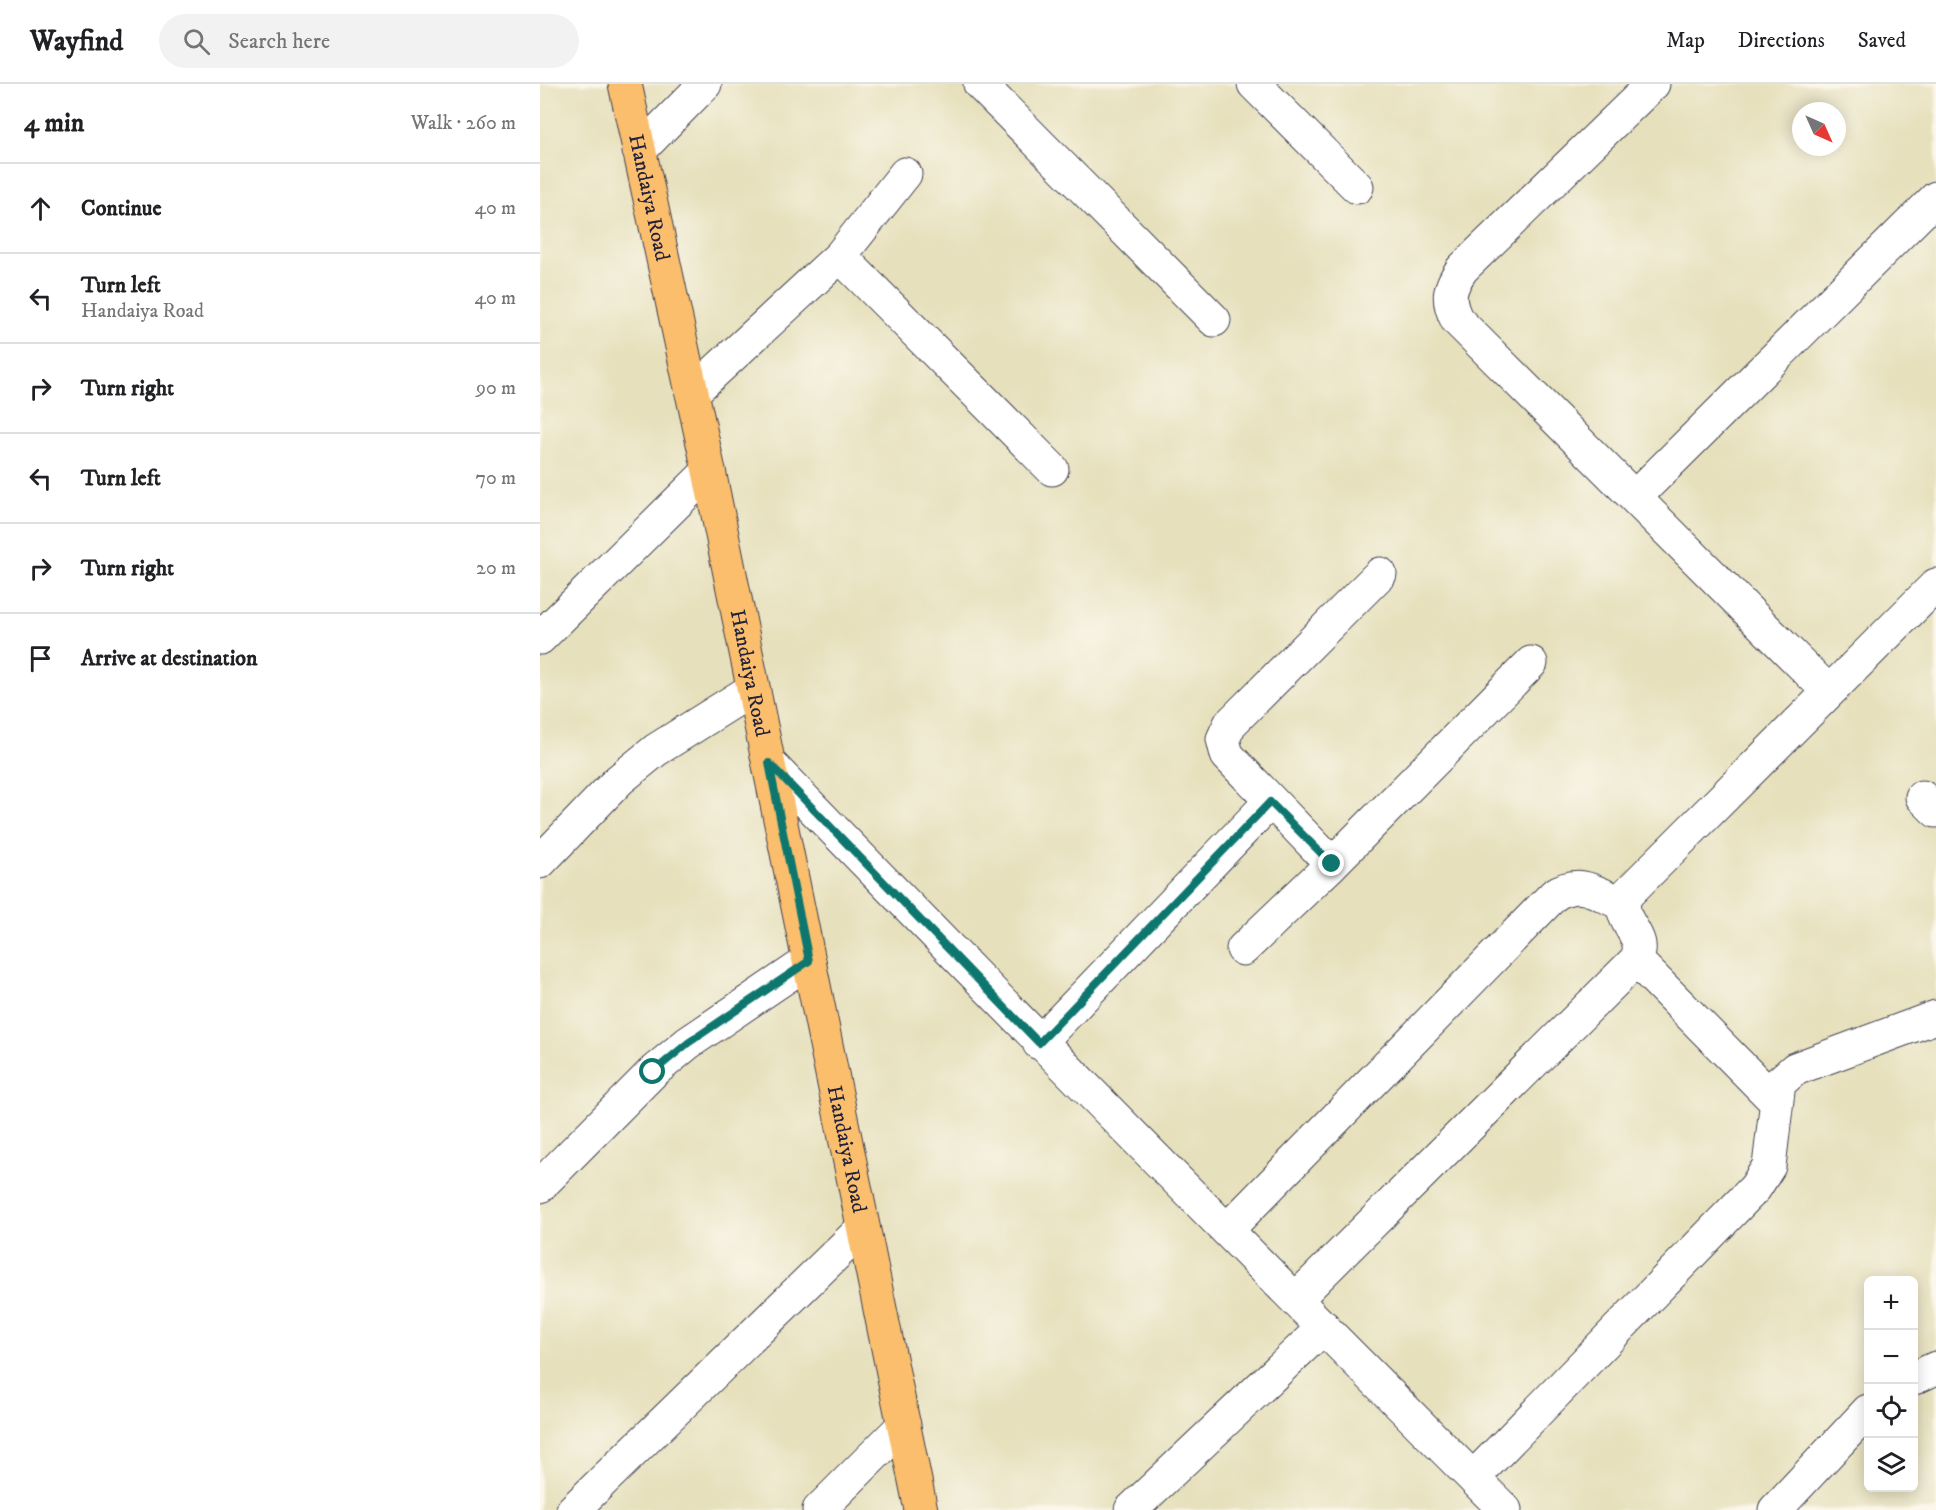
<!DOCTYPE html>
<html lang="en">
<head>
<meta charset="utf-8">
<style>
	body { margin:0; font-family:"IM FELL DW Pica",serif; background:#f2f2f2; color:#202124 }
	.controls { position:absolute; right:18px; bottom:18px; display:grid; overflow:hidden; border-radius:9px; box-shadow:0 3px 15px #0003 }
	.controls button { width:54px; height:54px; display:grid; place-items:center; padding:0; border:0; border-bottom:2px solid #e0e0e0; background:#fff; color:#202124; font:30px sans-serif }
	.compass { position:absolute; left:1252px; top:18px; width:54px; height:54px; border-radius:50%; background:#fff; box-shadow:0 3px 15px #0003; rotate:135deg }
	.stop { position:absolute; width:18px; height:18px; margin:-14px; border:4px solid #0f766e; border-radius:50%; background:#fff }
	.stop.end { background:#0f766e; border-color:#fff; box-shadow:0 2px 6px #0008 }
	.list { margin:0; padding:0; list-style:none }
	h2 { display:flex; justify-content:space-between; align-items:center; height:78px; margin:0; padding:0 24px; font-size:26px }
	h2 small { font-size:20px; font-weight:400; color:#757577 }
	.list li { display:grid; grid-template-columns:39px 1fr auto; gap:18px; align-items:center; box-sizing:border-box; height:90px; padding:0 24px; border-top:2px solid #e0e0e0 }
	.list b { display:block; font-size:22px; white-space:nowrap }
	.list p { margin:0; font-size:20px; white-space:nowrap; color:#757577 }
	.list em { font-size:20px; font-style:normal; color:#757577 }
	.icon { flex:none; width:33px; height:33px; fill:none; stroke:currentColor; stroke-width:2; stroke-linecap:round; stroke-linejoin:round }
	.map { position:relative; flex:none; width:1396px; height:1426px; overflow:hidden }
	header { display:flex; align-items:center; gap:36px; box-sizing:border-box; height:84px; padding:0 30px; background:#fff; border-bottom:2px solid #e0e0e0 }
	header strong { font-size:28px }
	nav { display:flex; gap:33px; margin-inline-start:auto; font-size:21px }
	.search { width:420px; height:54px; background:#f2f2f2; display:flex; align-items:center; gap:15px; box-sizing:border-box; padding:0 21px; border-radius:33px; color:#757577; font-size:22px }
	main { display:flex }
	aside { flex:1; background:#fff }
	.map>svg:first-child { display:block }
</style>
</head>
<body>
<header>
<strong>Wayfind</strong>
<div class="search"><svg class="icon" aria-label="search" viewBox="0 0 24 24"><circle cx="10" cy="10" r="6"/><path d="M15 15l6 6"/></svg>Search here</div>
<nav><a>Map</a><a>Directions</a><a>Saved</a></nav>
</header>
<main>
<aside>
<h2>4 min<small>Walk · 260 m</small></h2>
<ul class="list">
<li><svg class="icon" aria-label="ahead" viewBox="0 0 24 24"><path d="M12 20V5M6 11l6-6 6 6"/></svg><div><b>Continue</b></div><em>40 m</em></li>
<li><svg class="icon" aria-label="left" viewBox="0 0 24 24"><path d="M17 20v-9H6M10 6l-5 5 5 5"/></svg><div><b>Turn left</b><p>Handaiya Road</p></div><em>40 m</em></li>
<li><svg class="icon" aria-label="right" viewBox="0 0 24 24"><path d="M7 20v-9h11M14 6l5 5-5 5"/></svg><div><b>Turn right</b></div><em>90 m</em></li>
<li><svg class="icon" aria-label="left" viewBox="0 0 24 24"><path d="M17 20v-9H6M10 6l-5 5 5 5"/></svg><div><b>Turn left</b></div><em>70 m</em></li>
<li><svg class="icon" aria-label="right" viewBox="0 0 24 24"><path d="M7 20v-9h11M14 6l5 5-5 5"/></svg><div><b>Turn right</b></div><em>20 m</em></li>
<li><svg class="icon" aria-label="arrive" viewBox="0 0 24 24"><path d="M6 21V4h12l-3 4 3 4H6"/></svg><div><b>Arrive at destination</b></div></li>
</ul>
</aside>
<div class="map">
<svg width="1396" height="1426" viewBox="0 0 1396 1426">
	<rect width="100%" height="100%" fill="#fbf7ec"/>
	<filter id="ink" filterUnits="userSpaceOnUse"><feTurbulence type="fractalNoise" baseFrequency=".0167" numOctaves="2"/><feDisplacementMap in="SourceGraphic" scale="12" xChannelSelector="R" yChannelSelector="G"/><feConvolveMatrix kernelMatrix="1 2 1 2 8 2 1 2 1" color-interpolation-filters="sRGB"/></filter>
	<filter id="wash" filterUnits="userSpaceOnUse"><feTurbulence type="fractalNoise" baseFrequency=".008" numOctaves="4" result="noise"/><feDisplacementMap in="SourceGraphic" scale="24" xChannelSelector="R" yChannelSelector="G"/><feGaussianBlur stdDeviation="1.35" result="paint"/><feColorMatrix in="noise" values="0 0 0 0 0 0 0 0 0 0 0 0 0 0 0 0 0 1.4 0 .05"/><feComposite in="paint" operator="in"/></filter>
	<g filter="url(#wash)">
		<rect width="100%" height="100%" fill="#e6e0bc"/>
	</g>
	<g filter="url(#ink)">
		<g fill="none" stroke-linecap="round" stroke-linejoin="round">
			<defs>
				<path id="minor" d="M 440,0 L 674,236
					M 714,0 L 817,103
					M 1113,0 L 922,185 C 909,204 906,215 917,236 L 1289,608
					M 99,67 L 165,0
					M 300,172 L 512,385
					M 152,309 L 300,172 L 365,90
					M 1095,413 L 1396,114
					M 0,554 L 169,387
					M 229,679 C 472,930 718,1179 965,1426
					M 1382,713 L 1396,727
					M 0,778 L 79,696 L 116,666 L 213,605
					M 792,780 L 687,671 L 683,655 L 690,640 L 840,490
					M 703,865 L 792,780 L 991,579
					M 1096,876 L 1235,1017
					M 499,959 L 730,718
					M 0,1102 L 113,988 L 148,959 L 269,877
					M 688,1145 L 1014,811 C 1040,794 1057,809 1082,820
					M 756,1215 L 1096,876 C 1110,850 1074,839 1086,811 L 1396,501
					M 1374,1294 L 1396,1284
					M 933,1394 L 1215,1104 L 1229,1082 L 1239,999 L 1255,985 L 1396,933
					M 33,1426 L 323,1144
					M 279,1426 L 364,1341
					M 591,1426 L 784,1243
					M 1235,1426 L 1328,1327"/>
				<g id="primary">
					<path id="s1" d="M 85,0 L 169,387 L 381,1426"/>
				</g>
			</defs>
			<use href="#minor" stroke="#3f3e4e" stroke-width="35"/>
			<use href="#primary" stroke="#3f3e4e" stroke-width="35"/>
			<use href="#minor" stroke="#fff" stroke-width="33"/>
			<use href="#primary" stroke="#fabe6d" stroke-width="33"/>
		</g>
	</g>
	<g fill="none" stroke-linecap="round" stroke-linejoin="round" filter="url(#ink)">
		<path stroke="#0f766e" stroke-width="8" d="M 113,988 L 148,959 L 269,877 L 229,679 L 499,959 L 730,718 L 792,780"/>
	</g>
	<g text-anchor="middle" stroke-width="6" stroke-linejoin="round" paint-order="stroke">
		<g font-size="21" fill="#22223b" stroke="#fbf7ec">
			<text dy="7" stroke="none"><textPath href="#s1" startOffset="116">Handaiya Road</textPath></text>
			<text dy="7" stroke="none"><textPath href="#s1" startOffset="602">Handaiya Road</textPath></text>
			<text dy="7" stroke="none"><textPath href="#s1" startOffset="1088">Handaiya Road</textPath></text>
		</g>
	</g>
</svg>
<div class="controls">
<button>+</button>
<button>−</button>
<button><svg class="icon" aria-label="locate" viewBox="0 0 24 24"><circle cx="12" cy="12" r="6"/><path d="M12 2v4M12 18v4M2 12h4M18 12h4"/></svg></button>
<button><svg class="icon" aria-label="layers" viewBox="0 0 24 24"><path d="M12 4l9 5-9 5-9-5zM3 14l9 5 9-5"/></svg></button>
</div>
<svg class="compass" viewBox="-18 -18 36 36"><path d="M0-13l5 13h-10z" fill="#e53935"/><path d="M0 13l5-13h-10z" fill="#757577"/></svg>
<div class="stop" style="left:113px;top:988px"></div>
<div class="stop end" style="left:792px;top:780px"></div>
</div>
</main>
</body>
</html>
